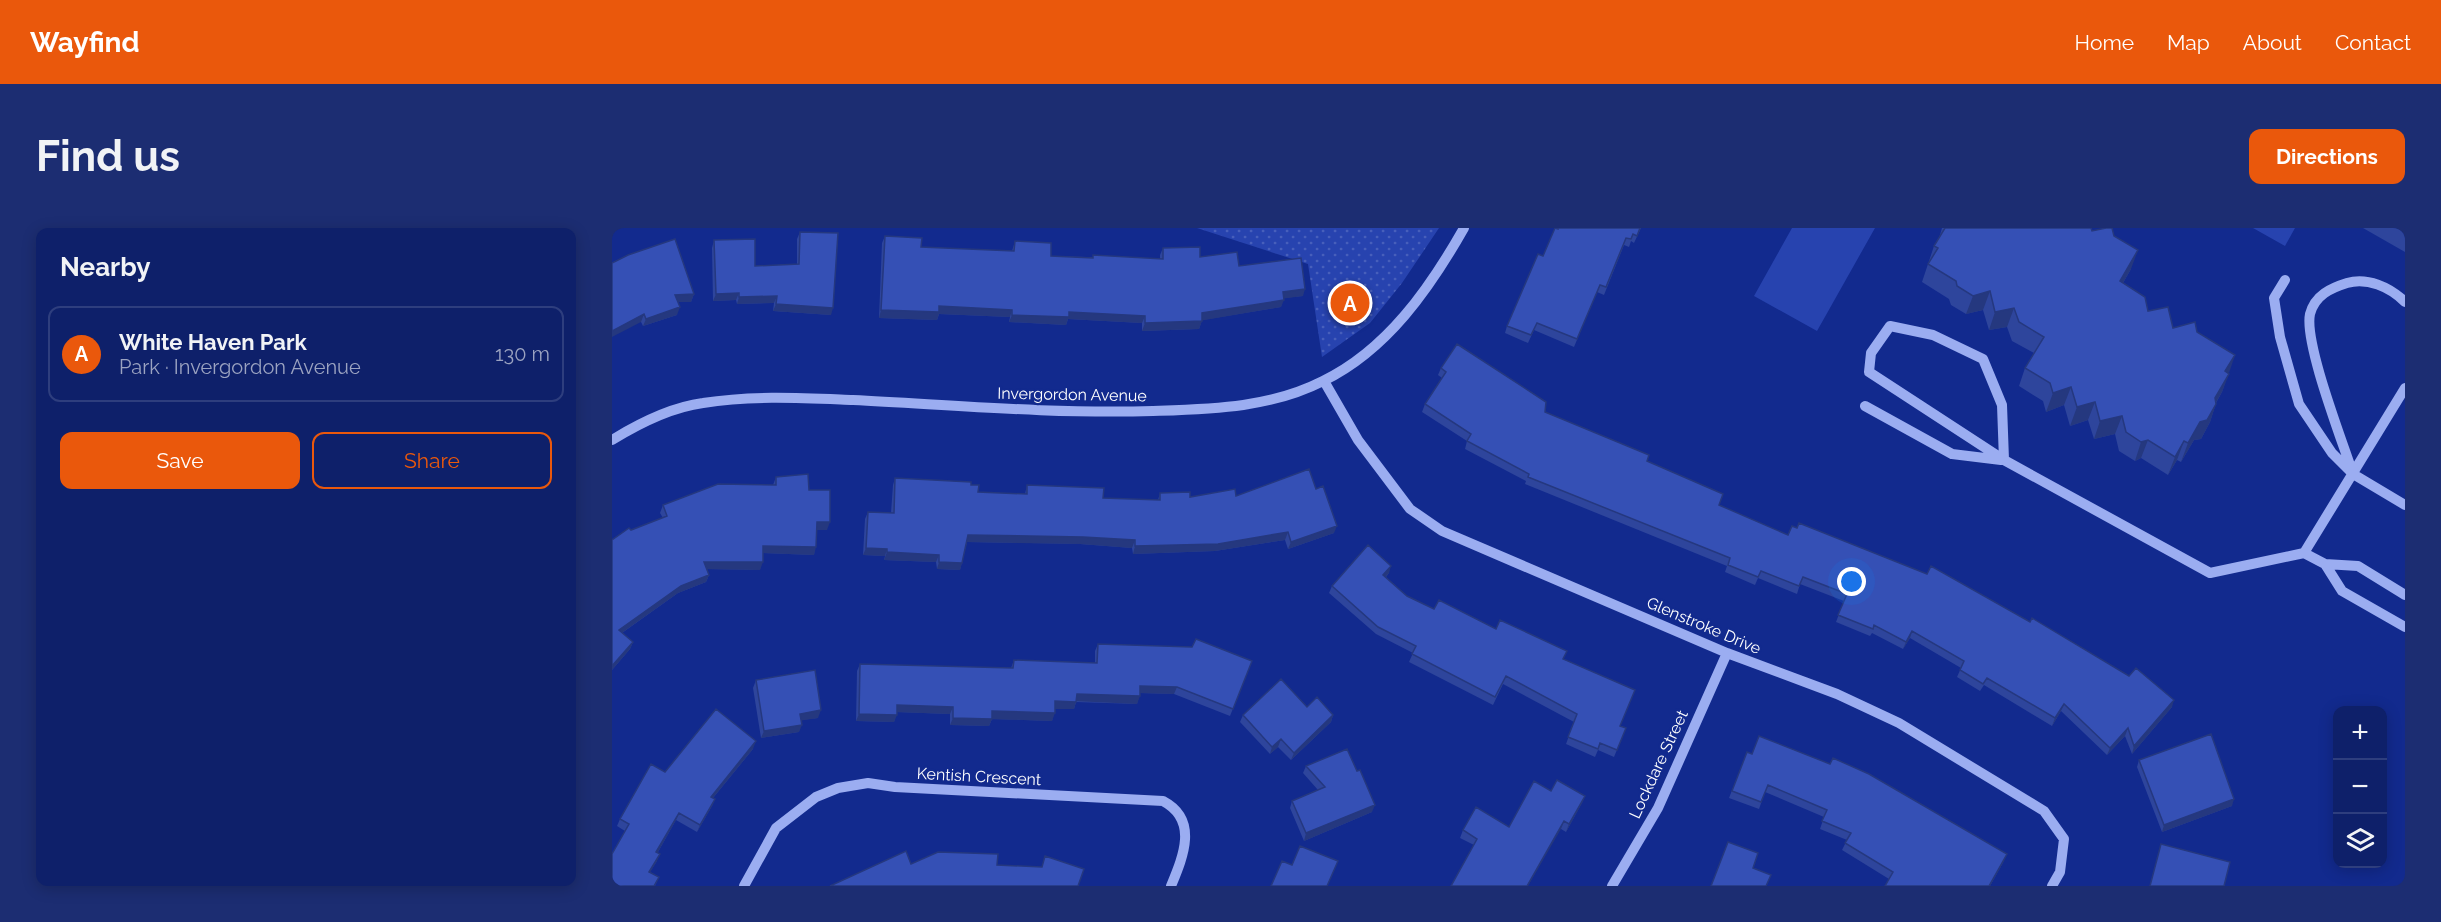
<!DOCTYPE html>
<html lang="en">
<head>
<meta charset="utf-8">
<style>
	body { margin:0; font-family:Raleway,sans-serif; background:#1c2d72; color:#f1f3f6 }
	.controls { position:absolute; right:18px; bottom:18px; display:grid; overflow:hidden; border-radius:12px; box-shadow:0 3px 15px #0003 }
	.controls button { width:54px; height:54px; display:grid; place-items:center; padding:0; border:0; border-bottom:2px solid #2e3e7e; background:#0e206a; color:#f1f3f6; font:30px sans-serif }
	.you { position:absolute; left:1240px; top:354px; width:21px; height:21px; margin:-15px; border:4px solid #fff; border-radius:50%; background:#1a73e8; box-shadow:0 0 0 9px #1a73e833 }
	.badge { display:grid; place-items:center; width:39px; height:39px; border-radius:50%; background:#ea580c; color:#fff; font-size:20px; font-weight:700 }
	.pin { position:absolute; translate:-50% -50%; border:3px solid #fff; box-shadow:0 2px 6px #0006 }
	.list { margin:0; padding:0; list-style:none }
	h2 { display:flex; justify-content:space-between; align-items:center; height:78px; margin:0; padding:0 24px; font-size:26px }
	h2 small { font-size:20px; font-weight:400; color:#9ba3c1 }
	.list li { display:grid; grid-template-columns:39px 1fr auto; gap:18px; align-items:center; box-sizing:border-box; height:96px; margin:0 12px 12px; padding:0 12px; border:2px solid #2e3e7e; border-radius:12px }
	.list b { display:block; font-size:22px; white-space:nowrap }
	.list p { margin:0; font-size:20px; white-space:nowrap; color:#9ba3c1 }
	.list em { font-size:20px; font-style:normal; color:#9ba3c1 }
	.actions { display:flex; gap:12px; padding:18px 24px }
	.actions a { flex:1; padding:14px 0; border:2px solid #ea580c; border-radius:12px; text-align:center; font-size:21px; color:#ea580c }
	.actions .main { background:#ea580c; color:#fff }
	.icon { flex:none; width:33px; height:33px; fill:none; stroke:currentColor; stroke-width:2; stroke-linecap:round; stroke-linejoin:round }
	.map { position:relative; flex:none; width:1793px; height:658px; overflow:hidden; border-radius:12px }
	header { display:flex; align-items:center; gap:36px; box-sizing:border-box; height:84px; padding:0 30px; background:#ea580c; color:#fff }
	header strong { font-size:28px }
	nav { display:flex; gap:33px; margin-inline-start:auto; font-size:21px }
	.intro { display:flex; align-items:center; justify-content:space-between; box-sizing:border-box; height:144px; padding:0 36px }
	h1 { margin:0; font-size:42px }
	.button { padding:15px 27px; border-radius:12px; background:#ea580c; color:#fff; font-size:21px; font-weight:700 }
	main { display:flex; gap:36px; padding:0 36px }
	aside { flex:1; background:#0e206a; border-radius:12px; box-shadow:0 3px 15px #0003 }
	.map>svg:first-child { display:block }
</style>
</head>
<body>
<header>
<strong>Wayfind</strong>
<nav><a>Home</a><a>Map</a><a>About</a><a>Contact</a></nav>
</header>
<div class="intro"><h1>Find us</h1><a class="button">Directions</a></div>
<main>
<aside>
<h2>Nearby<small></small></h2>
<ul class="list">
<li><span class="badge">A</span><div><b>White Haven Park</b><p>Park · Invergordon Avenue</p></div><em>130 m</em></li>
</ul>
<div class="actions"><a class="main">Save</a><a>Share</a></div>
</aside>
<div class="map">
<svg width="1793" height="658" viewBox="0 0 1793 658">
	<defs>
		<pattern id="grass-dots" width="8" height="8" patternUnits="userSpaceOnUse" patternTransform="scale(1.5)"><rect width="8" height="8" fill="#2743af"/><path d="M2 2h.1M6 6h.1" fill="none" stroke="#475fbb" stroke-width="1.8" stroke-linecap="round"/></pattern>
	</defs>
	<rect width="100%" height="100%" fill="#122a8e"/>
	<path fill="url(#grass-dots)" d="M 585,0 L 827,0 L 790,55 L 758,95 L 710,129 L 696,36 Z"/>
	<path fill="#2743af" d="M 1180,0 L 1263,0 L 1205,103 L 1142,68 Z
		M 1641,0 L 1683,0 L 1673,18 Z"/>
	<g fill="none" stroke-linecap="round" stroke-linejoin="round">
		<path stroke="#9badf1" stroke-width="10" d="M 1673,52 L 1662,70 L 1668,109 L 1687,176 L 1720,225 L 1741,246 L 1793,277
			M 712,153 L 746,212 L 798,281 L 830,303 L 1115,425 L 1225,466 L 1287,495 L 1432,583 L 1452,611 L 1448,644 L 1440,658
			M 1253,178 L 1340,226 L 1389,232
			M 0,212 C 26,196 61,179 91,175 C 141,167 191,170 241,172 C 341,177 441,186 541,183 C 600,181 658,180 711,153 C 775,122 818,60 852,0
			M 1392,232 L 1390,177 L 1371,131 L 1321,107 L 1278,98 L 1259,125 L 1257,144 L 1392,232 L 1598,345 L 1692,325 L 1713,336 L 1746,338 L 1793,367
			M 1741,246 C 1730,212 1692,115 1698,86 C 1703,67 1719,60 1735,55 C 1755,49 1778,59 1793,74
			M 1692,325 L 1793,160
			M 1713,336 L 1730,363 L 1793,399
			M 132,658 L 164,600 L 204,569 L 226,560 L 256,555 L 283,559 L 551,573 C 587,592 571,629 559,658
			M 1000,658 L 1046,580 L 1115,425"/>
	</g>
	<path fill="#2e459c" d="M 1029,0 L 1022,15 L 1019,13 L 1017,19 L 1012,17 L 992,67 L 985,64 L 962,119 L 922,102 L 916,115 L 893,105 L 895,98 L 946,1 Z
		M 1330,0 L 1479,0 L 1480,3 L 1502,8 L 1519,41 L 1511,55 L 1536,83 L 1561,100 L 1585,104 L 1616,146 L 1610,164 L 1604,175 L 1598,194 L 1589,211 L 1582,212 L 1569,234 L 1565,232 L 1556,247 L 1529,230 L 1523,233 L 1507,223 L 1503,206 L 1482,211 L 1476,192 L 1458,198 L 1452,177 L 1434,184 L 1431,173 L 1407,158 L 1413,140 L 1422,125 L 1400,113 L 1395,99 L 1377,102 L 1371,82 L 1354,86 L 1339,77 L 1337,71 L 1310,54 L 1322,18 L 1327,10 Z
		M 1751,0 L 1793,0 L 1793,24 Z
		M 188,4 L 219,87 L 161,83 L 162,75 L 125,76 L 124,72 L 101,73 L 100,20 L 102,12 L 143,38 L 185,36 L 185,11 Z
		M 273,8 L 309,19 L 400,23 L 403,13 L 439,28 L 548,31 L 548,27 L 551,20 L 627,38 L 691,68 L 671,70 L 669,79 L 590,92 L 587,101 L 530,103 L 530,95 L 456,91 L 454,97 L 397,94 L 398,89 L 327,86 L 325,92 L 267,90 L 270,15 Z
		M 0,35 L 82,66 L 79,74 L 66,74 L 65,87 L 31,98 Z
		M 829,140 L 933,184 L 1035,233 L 1107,277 L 1560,479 L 1520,526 L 1513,508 L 1495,527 L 1449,483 L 1440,498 L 1372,457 L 1368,463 L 1345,449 L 1349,440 L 1298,410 L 1291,421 L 1260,405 L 1258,408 L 1224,394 L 1232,373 L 1188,356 L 1185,366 L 1146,350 L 1143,357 L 1113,344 L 1115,338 L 913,256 L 914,253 L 853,221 L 855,213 L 810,184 L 813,176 L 830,150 L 826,147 Z
		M 164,249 L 197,262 L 215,302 L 205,302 L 202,327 L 151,325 L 148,342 L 95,341 L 97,347 L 94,354 L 66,365 L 10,405 L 21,414 L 18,421 L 0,442 L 19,302 L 51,290 L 48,285 L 51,277 L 161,257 Z
		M 283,250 L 359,257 L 366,264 L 413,266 L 415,257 L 491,270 L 546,272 L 548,265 L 578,269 L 624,268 L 722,305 L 676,321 L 673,312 L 603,323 L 521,326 L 520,320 L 468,316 L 355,314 L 348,342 L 325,341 L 324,334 L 272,332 L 273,328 L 251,327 L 253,291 L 256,284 L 279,285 L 281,257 Z
		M 777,345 L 774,349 L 795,368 L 822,381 L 884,401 L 952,431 L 1009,498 L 1014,500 L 1002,529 L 986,522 L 983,529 L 954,516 L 962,494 L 891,456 L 881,477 L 797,434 L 801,425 L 764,406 L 717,365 L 720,358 Z
		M 486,416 L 640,433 L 618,488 L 562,466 L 528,465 L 525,476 L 464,474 L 462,481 L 443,481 L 440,493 L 380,491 L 377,498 L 338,497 L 338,486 L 285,484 L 282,494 L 244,493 L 245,443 L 248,436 L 399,440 L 402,432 L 483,435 L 483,423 Z
		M 144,452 L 206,490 L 189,492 L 187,504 L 149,510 L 141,460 Z
		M 695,479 L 721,487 L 719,494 L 679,532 L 666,519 L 658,526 L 628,494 L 631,487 Z
		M 141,521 L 101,570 L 103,571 L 100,578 L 85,604 L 64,592 L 46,624 L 45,633 L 38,644 L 47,649 L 43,658 L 0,658 L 13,603 L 5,598 L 8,591 L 53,544 Z
		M 1135,524 L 1392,633 L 1378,658 L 1273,658 L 1277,651 L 1230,622 L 1235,612 L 1208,601 L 1212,589 L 1153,564 L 1147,581 L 1117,570 Z
		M 1527,532 L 1620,578 L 1550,604 L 1525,539 Z
		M 694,538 L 745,543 L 760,584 L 692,613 L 678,580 L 680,573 L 706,562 L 691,545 Z
		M 939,563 L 973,568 L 970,575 L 954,604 L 949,601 L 862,617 L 848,610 L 851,602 L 897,599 Z"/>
	<path fill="#25387f" d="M 1526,22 L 1519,41 L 1501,72 L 1508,53 Z
		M 693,61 L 691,68 L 668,71 L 671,64 Z
		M 1378,63 L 1371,82 L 1354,86 L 1361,68 Z
		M 127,65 L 124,72 L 101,73 L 104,66 Z
		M 82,66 L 79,74 L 61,74 L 63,67 Z
		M 165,68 L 162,75 L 125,76 L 127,69 Z
		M 672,72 L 669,79 L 587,93 L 590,85 Z
		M 164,76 L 221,80 L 219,87 L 161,83 Z
		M 327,78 L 400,82 L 398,89 L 327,86 L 325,92 L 267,90 L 269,82 Z
		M 68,79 L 65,87 L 31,98 L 34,91 Z
		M 1402,80 L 1395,99 L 1377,102 L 1383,84 Z
		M 457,84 L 533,88 L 530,95 L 456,91 L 454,97 L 397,94 L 400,87 Z
		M 32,86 L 29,94 L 0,109 L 0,103 Z
		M 590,93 L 587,101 L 530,103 L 533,95 Z
		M 1623,127 L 1617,145 L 1613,143 Z
		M 1617,146 L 1610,164 L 1596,188 L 1603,170 Z
		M 1459,159 L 1452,177 L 1434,184 L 1441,165 Z
		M 1483,174 L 1476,192 L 1458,198 L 1465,179 Z
		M 1604,176 L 1598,194 L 1589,211 L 1582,212 L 1569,234 L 1576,215 L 1588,194 Z
		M 1510,188 L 1503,206 L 1482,211 L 1488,193 Z
		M 1536,212 L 1529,230 L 1523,233 L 1529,214 Z
		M 1572,213 L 1565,232 L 1556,247 L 1563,229 Z
		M 205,294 L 218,294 L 215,302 L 202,302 Z
		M 725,298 L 722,305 L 676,321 L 679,314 Z
		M 676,304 L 673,312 L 603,323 L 521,326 L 523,318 Z
		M 356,307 L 471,309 L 523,312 L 520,320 L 468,316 L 354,314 Z
		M 151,318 L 204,319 L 202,327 L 148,325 Z
		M 254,320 L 275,321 L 273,328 L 251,327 Z
		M 275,324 L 327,327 L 324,334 L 272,332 Z
		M 92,334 L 151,334 L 148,342 L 89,341 Z
		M 327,334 L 350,335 L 348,342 L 325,341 Z
		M 779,338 L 777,345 L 769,354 L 771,347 Z
		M 97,347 L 94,354 L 66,365 L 4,409 L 7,402 L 69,358 Z
		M 1300,403 L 1298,410 L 1291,421 L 1294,414 Z
		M 21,414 L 18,421 L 0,442 L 0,438 Z
		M 528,458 L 565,459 L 562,466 L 526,465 Z
		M 465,466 L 528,468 L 525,476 L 462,473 Z
		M 1562,472 L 1560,479 L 1520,526 L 1522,518 Z
		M 443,473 L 464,474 L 462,481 L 441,481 Z
		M 1452,476 L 1449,483 L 1440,498 L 1443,490 Z
		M 285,477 L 341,479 L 338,486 L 282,484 Z
		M 209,482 L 206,490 L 186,493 L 188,486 Z
		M 380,483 L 443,485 L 440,493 L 377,491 Z
		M 247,486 L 285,487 L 282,494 L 244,493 Z
		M 721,487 L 719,494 L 679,532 L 682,525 Z
		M 341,490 L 380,491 L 377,498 L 338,497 Z
		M 190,497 L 187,504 L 149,510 L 152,503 Z
		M 1516,500 L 1513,508 L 1495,527 L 1498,520 Z
		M 669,511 L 666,519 L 658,526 L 660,519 Z
		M 144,513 L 141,521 L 96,576 L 99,569 Z
		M 973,568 L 970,575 L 954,604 L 957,596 Z
		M 103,571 L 100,578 L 85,604 L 88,597 Z
		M 1622,571 L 1620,578 L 1550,604 L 1552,597 Z
		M 763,577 L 760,584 L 692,613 L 694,605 Z
		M 67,585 L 64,592 L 42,631 L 44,624 Z
		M 952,593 L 949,601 L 916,658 L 915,658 Z
		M 48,626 L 45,633 L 34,651 L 37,644 Z
		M 1395,626 L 1392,633 L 1378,658 L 1377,658 Z"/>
	<path fill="#3550b5" stroke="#25387f" stroke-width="1.5" d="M 943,0 L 946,1 L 946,0 L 1028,0 L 1025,8 L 1021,6 L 1019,11 L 1014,10 L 994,59 L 988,57 L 965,111 L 925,95 L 919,107 L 895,98 L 926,26 L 931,28 Z
		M 1333,0 L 1479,0 L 1480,3 L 1494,0 L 1500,0 L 1502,8 L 1526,22 L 1508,53 L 1533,69 L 1536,83 L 1556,79 L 1561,100 L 1583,94 L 1585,104 L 1623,127 L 1613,143 L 1617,146 L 1603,170 L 1604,176 L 1595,192 L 1588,194 L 1576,215 L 1572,213 L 1563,229 L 1536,212 L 1529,214 L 1514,204 L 1510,188 L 1488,193 L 1483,174 L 1465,179 L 1459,159 L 1441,165 L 1438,155 L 1413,140 L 1432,109 L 1407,94 L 1402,80 L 1383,84 L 1378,63 L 1361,68 L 1345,58 L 1344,53 L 1316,36 L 1326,20 L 1322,18 Z
		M 188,4 L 226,5 L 221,80 L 164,76 L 165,68 L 127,69 L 127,65 L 104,66 L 102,12 L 143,11 L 143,38 L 187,36 Z
		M 273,8 L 310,10 L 309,19 L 402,23 L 403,13 L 439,15 L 439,28 L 481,30 L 481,27 L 551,31 L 551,20 L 588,19 L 588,29 L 625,24 L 627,38 L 689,30 L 693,61 L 671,64 L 672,72 L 590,85 L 590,93 L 533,95 L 533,88 L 457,84 L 457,89 L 400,87 L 400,82 L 327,78 L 327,84 L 269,82 Z
		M 63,11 L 82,66 L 63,67 L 68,79 L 34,91 L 32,86 L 0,103 L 0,35 L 16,27 Z
		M 845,116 L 934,174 L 933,184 L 1037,227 L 1035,233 L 1111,266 L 1107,277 L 1176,307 L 1180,298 L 1185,300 L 1187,295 L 1315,346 L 1319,338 L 1418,394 L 1420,390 L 1517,448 L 1524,440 L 1562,472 L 1522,518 L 1516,500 L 1498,520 L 1452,476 L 1443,490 L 1375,450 L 1371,456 L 1348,442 L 1352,433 L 1300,403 L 1294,414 L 1262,397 L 1261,401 L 1226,387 L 1235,366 L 1191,349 L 1187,358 L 1149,343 L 1146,349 L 1116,337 L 1118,330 L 916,249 L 917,246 L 855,213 L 859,206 L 813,176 L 834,144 L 829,140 Z
		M 697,241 L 704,261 L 711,258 L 725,298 L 679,314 L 676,304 L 606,316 L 523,318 L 523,312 L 471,309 L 356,307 L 350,335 L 327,334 L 327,327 L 275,324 L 275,321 L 254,320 L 256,284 L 282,285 L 283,250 L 359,254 L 359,257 L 367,257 L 366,264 L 415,266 L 415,257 L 492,260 L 491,270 L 548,272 L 548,265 L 578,264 L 578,269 L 623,261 L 624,268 Z
		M 196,246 L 197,262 L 218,262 L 218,294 L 205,294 L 204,319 L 151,318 L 151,334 L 92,334 L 97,347 L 69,358 L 7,402 L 21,414 L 0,438 L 0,312 L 17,300 L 19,302 L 55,288 L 51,277 L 106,256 L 164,257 L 164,249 Z
		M 756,317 L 779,338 L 771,347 L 795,368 L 822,381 L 827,372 L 884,401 L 888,392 L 955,423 L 951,431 L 1023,462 L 1008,498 L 1014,500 L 1005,522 L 988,515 L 986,521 L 956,509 L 965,486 L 894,448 L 883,469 L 800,426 L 804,418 L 766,399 L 720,358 Z
		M 584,411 L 640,433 L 621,481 L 565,459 L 528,458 L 528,468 L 465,466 L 464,474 L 443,473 L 443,485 L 380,483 L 380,491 L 341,490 L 341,479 L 285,477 L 285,487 L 247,486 L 248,436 L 401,440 L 402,432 L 485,435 L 486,416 L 580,419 Z
		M 203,442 L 209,482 L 188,486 L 190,497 L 152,503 L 144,452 Z
		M 669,451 L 695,479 L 705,469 L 721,487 L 682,525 L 669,511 L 660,519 L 631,487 Z
		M 104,481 L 144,513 L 99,569 L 103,571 L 88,597 L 67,585 L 44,624 L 48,626 L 37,644 L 47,649 L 42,658 L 0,658 L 0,626 L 17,596 L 8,591 L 39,536 L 53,544 Z
		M 1599,506 L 1622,571 L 1552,597 L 1527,532 Z
		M 1147,508 L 1218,536 L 1221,530 L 1257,546 L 1395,626 L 1377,658 L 1273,658 L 1281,644 L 1233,615 L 1239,605 L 1210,593 L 1215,582 L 1156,557 L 1149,574 L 1120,563 L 1135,524 L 1140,526 Z
		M 735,521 L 745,543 L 748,542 L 763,577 L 694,605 L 680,573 L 713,559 L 694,538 Z
		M 945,552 L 973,568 L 957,596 L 952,593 L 915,658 L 839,658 L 865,611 L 851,602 L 864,579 L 897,599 L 922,553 L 939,563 Z
		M 1116,614 L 1146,625 L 1141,640 L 1159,647 L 1154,658 L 1099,658 Z
		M 1549,616 L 1618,634 L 1612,658 L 1538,658 Z
		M 688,618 L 726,633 L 715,658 L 659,658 L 670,633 L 680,637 Z
		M 294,623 L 299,636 L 326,624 L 386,626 L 385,637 L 430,639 L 433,628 L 472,641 L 466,658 L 218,658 Z"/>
	<g text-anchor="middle" stroke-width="4.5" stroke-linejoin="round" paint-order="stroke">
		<g font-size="16" fill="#fff" stroke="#122a8e">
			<text transform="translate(460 166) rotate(1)" y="6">Invergordon Avenue</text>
			<text transform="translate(1092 397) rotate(23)" y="6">Glenstroke Drive</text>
			<text transform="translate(1046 536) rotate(-65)" y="6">Lockdare Street</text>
			<text transform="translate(367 548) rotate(3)" y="6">Kentish Crescent</text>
		</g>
	</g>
</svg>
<div class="controls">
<button>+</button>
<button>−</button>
<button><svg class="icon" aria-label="layers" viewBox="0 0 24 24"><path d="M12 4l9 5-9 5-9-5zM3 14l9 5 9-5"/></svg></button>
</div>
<div class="you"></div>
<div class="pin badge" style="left:738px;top:75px">A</div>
</div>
</main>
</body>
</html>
